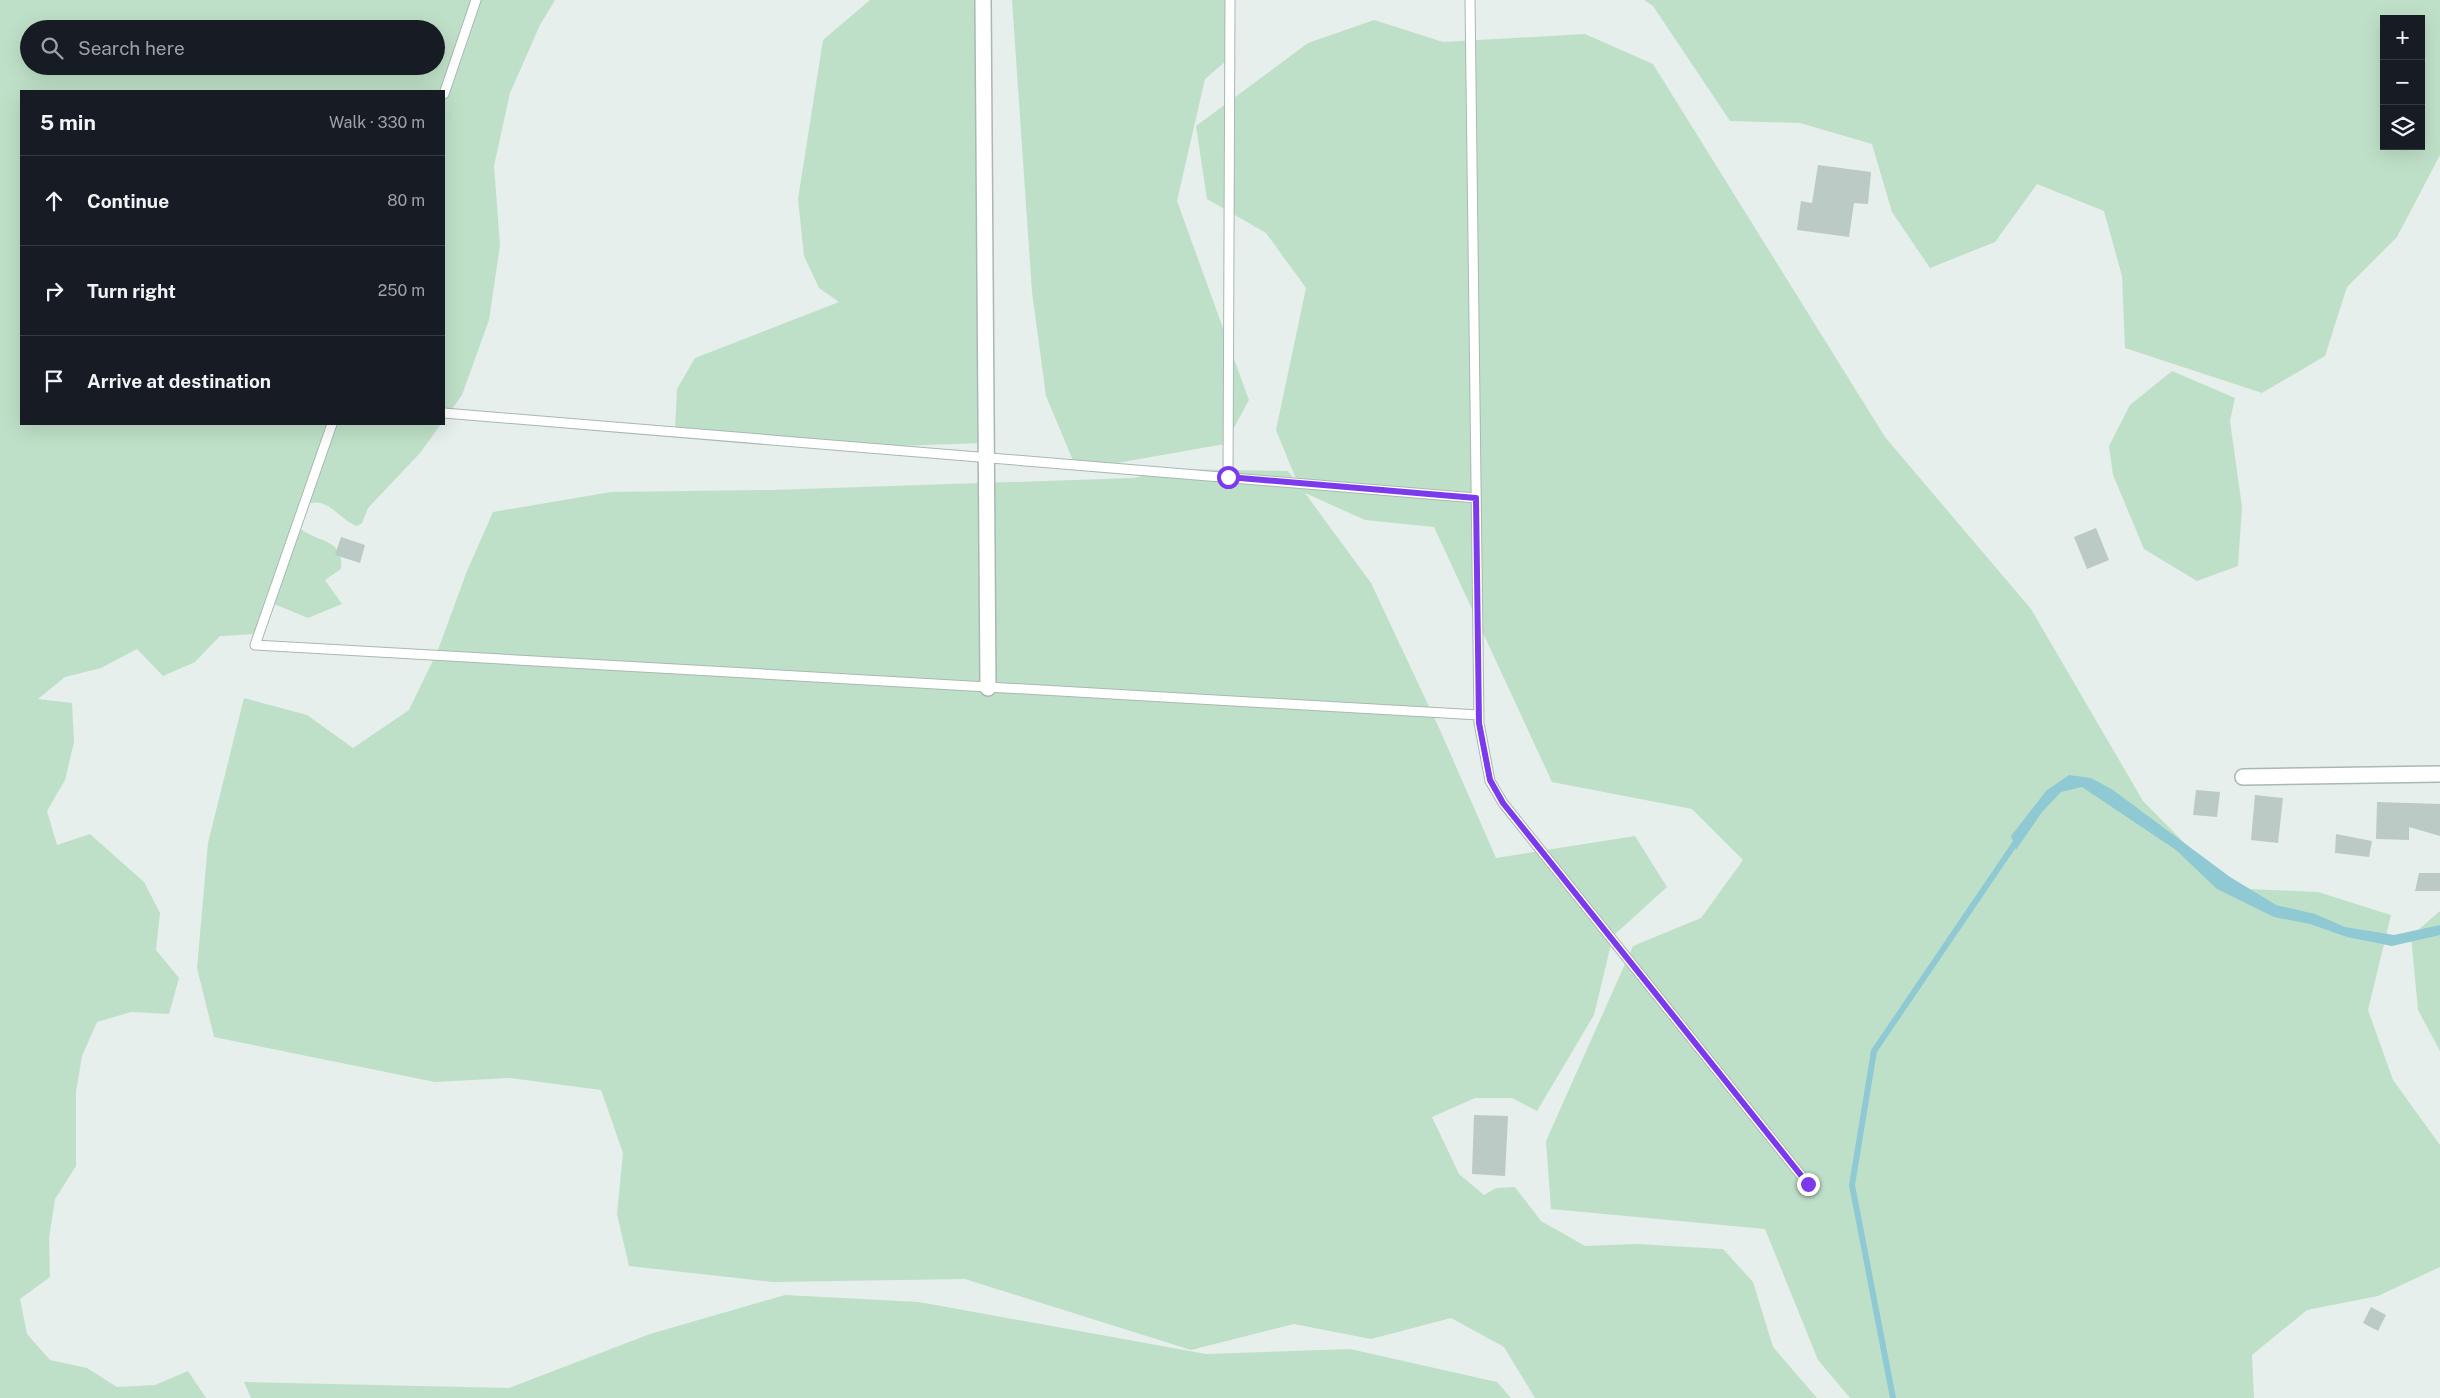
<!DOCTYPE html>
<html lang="en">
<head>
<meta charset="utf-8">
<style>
	body { margin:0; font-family:"Public Sans",sans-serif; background:#242831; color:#f1f3f6 }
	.controls { position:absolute; right:15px; top:15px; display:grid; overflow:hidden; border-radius:0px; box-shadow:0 5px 20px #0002 }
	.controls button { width:45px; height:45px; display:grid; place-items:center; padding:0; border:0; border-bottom:1px solid #363941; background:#171b24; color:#f1f3f6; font:25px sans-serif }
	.stop { position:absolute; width:15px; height:15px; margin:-11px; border:4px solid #7c3aed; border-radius:50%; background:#fff }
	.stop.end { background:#7c3aed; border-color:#fff; box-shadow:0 1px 5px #0008 }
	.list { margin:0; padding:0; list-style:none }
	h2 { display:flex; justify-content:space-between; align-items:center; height:65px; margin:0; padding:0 20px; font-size:21px }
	h2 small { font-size:16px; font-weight:400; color:#9ea1a6 }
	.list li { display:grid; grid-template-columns:32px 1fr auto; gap:15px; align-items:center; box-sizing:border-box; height:90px; padding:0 20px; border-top:1px solid #363941 }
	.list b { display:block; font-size:19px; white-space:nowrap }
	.list em { font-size:16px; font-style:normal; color:#9ea1a6 }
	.icon { flex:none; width:28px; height:28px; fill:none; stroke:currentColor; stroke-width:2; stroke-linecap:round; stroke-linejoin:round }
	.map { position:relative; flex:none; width:2440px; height:1398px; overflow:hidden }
	.search { position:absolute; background:#171b24; box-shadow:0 5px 20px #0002; left:20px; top:20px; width:425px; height:55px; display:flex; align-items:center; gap:12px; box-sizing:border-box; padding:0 18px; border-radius:28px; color:#9ea1a6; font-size:19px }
	.panel { position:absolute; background:#171b24; box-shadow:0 5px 20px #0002; left:20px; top:90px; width:425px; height:335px; border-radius:0px }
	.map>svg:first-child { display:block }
</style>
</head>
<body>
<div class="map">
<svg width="2440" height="1398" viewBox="0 0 2440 1398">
	<rect width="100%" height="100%" fill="#e6efeb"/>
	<path fill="#bfe0c8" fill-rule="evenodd" d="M 0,0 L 555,0 L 540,25 L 510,93 L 494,166 L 500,245 L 489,320 L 462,395 L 444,420 L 444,91 L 21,91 L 21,424 L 441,424 L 420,453 L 368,508 L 362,523 L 357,526 C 338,519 328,495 304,505 L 299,528 C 318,543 344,538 341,569 L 325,580 L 342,604 L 308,618 L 274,604 L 256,634 L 220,636 L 195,662 L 163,676 L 137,649 L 101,668 L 65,677 L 38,699 L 72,703 L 74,742 L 65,780 L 47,811 L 57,845 L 90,834 L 144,882 L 160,913 L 156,950 L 179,978 L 169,1014 L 131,1012 L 97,1022 L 82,1056 L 76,1092 L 76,1166 L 55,1199 L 49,1238 L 50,1277 L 20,1299 L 27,1334 L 50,1360 L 87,1368 L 117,1387 L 155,1385 L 188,1371 L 206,1398 L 0,1398 ZM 29,29 L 436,29 L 436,66 L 29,66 Z
		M 870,0 L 973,0 L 981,3 L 977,272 L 982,443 L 870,447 L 675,429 L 677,389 L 695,358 L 839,302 L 819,288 L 804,256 L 798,199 L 823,40 Z
		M 1012,0 L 1233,0 L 1234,54 L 1205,79 L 1177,201 L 1249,400 L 1225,444 L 1077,470 L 1046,396 L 1032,292 Z
		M 1644,0 L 2440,0 L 2440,155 L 2397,237 L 2347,287 L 2325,356 L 2262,393 L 2125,348 L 2122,276 L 2104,211 L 2037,184 L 1995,242 L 1930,268 L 1892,212 L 1872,144 L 1800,123 L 1730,121 L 1653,6 ZM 2384,19 L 2421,19 L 2421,146 L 2384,146 Z
		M 1374,20 L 1443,42 L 1585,34 L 1653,64 L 1885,437 L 2031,609 L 2143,801 L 2229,888 L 2318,892 L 2391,915 L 2368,1010 L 2393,1080 L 2440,1145 L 2440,1267 L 2378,1296 L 2307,1310 L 2252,1355 L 2254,1398 L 1850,1398 L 1818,1360 L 1765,1229 L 1551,1209 L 1546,1141 L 1633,946 L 1701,918 L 1743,860 L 1692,809 L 1552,782 L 1434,527 L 1365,520 L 1305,493 L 1371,583 L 1440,730 L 1496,858 L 1635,836 L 1667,887 L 1613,936 L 1594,1015 L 1537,1111 L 1512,1098 L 1475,1098 L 1432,1117 L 1459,1174 L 1484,1195 L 1496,1188 L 1515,1187 L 1541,1221 L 1585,1246 L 1636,1244 L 1723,1249 L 1753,1282 L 1773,1347 L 1817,1398 L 1535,1398 L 1504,1347 L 1451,1318 L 1371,1339 L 1294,1324 L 1191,1350 L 965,1279 L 773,1282 L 629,1266 L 617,1214 L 623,1153 L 601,1090 L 510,1078 L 435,1082 L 214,1037 L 197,968 L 208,843 L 244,698 L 307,715 L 353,748 L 409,710 L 438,650 L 467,571 L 493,512 L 611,492 L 772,490 L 1133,478 L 1175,469 L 1288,471 L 1298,484 L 1276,430 L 1306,288 L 1266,233 L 1207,199 L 1196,126 L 1308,43 Z
		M 2172,371 L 2235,398 L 2230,421 L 2242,507 L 2238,566 L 2197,581 L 2144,549 L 2113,475 L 2109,446 L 2130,405 Z
		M 2440,911 L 2440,1051 L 2418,1010 L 2411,936 Z
		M 785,1295 L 919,1302 L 1206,1354 L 1350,1349 L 1497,1382 L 1511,1398 L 251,1398 L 244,1382 L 509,1388 L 650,1334 Z"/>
	<path fill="#8ec9d4" d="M 2069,775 L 2091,778 L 2113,790 L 2230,877 L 2276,905 L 2315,914 L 2345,927 L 2394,935 L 2440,925 L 2440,935 L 2392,946 L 2347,937 L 2310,924 L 2274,917 L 2217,889 L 2176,850 L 2082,787 L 2061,792 L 2042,812 L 2016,850 L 2011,836 L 2046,791 Z"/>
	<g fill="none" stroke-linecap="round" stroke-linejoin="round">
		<path stroke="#8ec9d4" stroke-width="6" d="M 1893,1398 L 1852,1185 L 1874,1051 L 2018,839"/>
	</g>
	<path fill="#bbcac4" d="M 1818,165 L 1871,172 L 1868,204 L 1854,203 L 1849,237 L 1797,230 L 1801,201 L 1812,203 Z
		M 2096,528 L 2109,560 L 2087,569 L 2074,537 Z
		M 341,537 L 365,545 L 360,563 L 335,555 Z
		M 2196,790 L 2220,792 L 2217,817 L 2193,815 Z
		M 2255,795 L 2283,798 L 2278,843 L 2251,840 Z
		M 2377,802 L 2440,804 L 2440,836 L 2409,827 L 2409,840 L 2376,839 Z
		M 2336,834 L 2372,841 L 2369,857 L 2335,853 Z
		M 2419,873 L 2440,873 L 2440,891 L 2415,891 Z
		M 1474,1115 L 1508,1116 L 1505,1176 L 1472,1174 Z
		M 2371,1307 L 2386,1315 L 2378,1331 L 2363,1323 Z"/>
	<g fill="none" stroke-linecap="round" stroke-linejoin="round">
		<defs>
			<path id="service" d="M 1470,0 L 1479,723 L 1490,781 L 1503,803 L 1808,1184
				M 444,94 L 476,0
				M 444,413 L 1476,498
				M 332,424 L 255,645 L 1479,715
				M 1228,477 L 1230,0"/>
			<path id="minor" d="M 983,0 L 988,688
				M 2243,777 L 2440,774"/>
		</defs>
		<use href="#service" stroke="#a8b8b2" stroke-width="11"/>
		<use href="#minor" stroke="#a8b8b2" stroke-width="18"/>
		<use href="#service" stroke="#fff" stroke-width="9"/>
		<use href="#minor" stroke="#fff" stroke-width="15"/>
	</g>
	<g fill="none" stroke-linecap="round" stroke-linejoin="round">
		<path stroke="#7c3aed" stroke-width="6" d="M 1228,477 L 1476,498 L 1479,723 L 1490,780 L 1503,803 L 1808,1184"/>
	</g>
</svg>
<div class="controls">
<button>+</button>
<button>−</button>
<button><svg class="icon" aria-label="layers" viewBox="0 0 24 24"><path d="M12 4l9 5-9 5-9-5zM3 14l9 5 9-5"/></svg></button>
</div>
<div class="stop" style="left:1228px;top:477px"></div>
<div class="stop end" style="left:1808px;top:1184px"></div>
<div class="search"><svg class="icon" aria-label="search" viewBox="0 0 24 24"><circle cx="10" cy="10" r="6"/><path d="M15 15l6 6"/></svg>Search here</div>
<section class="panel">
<h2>5 min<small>Walk · 330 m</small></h2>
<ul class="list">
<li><svg class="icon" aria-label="ahead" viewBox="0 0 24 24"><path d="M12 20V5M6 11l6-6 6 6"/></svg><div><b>Continue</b></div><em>80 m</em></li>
<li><svg class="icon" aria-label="right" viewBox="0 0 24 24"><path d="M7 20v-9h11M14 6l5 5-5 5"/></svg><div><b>Turn right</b></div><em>250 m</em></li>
<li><svg class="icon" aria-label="arrive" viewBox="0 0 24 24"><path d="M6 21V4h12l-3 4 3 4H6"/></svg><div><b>Arrive at destination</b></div></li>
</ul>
</section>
</div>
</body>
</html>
